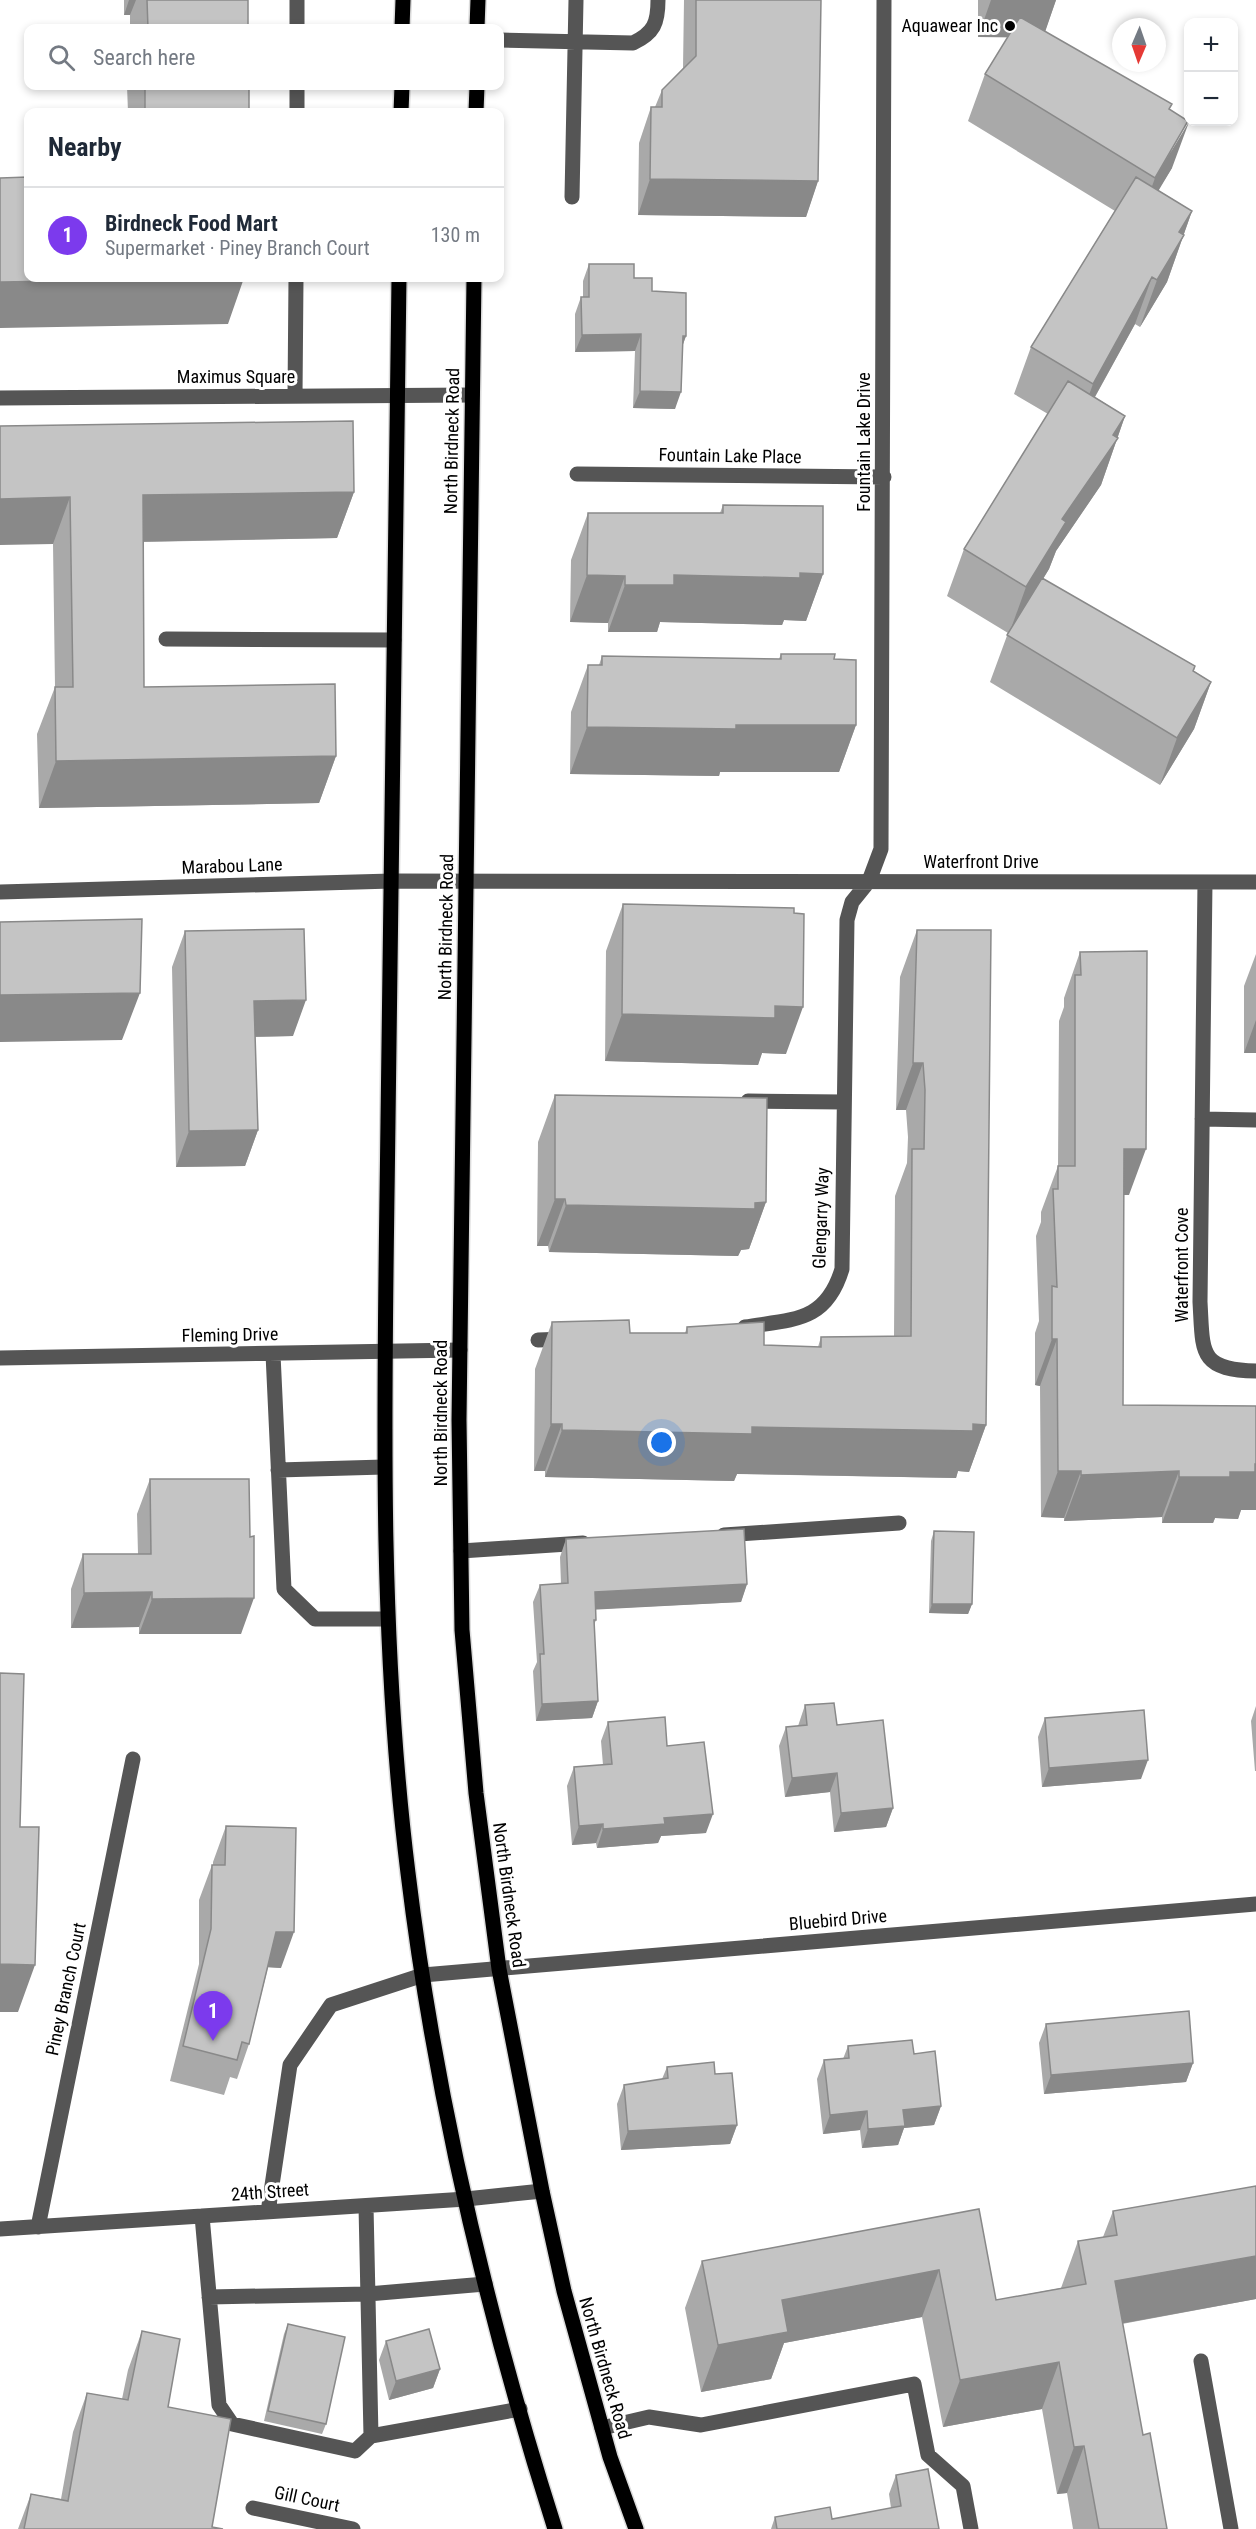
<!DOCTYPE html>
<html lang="en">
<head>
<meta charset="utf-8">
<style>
	body { margin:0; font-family:"Roboto Condensed",sans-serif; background:#f2f2f3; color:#1f2937 }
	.controls { position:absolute; right:18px; top:18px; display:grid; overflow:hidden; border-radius:12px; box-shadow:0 3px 9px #0003 }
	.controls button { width:54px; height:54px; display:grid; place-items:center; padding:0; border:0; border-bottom:2px solid #e0e1e3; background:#fff; color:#1f2937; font:30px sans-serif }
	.compass { position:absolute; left:1112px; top:18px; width:54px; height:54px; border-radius:50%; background:#fff; box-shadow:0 3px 9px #0003; rotate:182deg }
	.you { position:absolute; left:662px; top:1443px; width:21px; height:21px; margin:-15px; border:4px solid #fff; border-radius:50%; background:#1a73e8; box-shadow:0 0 0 9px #1a73e833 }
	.badge { display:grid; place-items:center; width:39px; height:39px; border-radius:50%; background:#7c3aed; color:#fff; font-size:20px; font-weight:700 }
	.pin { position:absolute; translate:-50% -50px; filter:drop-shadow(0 2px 3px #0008) }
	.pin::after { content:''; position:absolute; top:32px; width:21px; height:18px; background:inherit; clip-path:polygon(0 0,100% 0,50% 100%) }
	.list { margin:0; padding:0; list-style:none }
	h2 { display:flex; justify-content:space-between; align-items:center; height:78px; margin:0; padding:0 24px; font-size:26px }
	h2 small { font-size:20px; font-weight:400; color:#747a83 }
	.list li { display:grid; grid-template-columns:39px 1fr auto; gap:18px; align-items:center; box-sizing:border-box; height:96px; padding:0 24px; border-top:2px solid #e0e1e3 }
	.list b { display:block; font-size:22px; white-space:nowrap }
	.list p { margin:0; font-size:20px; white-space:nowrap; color:#747a83 }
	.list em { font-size:20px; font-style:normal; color:#747a83 }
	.icon { flex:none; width:33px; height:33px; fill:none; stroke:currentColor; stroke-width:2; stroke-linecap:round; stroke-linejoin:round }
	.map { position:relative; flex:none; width:1256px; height:2529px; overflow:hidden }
	.search { position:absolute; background:#fff; box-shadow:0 3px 9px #0003; left:24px; top:24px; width:480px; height:66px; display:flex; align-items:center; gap:15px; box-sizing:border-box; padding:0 21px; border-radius:12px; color:#747a83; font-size:22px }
	.panel { position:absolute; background:#fff; box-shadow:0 3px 9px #0003; left:24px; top:108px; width:480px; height:174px; border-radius:12px }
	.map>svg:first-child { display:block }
</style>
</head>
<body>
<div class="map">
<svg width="1256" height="2529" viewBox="0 0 1256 2529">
	<rect width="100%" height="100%" fill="#fff"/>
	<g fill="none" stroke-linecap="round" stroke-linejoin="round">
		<defs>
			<path id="major" d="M 402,28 L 403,0
				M 477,28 L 478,0
				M 401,112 L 402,86
				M 476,112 L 477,86
				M 399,278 C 395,559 392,840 388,1121 C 385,1372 377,1624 408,1873 C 435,2096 487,2316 555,2529
				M 474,278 L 459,1420 L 462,1630 L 476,1793 L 499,1969 L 542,2191 L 564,2291 L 610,2457 L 636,2529"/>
		</defs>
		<use href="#major" stroke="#dbdbdb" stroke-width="18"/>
		<path stroke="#555" stroke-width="15" d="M 297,28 L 297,0
			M 500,40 L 633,43 C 654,33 658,23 658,0
			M 297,112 L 297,86
			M 572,197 L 576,0
			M 295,396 L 296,278
			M 0,398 L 472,395
			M 577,474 L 884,477
			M 166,639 L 394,640
			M 1205,882 L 1200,1302 C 1203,1352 1198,1370 1256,1371
			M 0,892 L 392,881 L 1256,882
			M 748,1101 L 844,1102
			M 1202,1119 L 1256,1120
			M 745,1327 C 794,1319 826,1322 842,1269 L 847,920 L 852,902 L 869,881 L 881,849 L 884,0
			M 538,1340 L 566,1339
			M 273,1354 L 284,1589 L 315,1619 L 387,1619
			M 0,1358 L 460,1350
			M 278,1470 L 384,1467
			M 724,1535 L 899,1523
			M 461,1551 L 583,1543
			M 268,2212 L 290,2065 L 331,2005 L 423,1975 L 1256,1904
			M 202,2216 L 219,2405 L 232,2424 L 355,2451 L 371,2436 L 366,2206
			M 38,2227 L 133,1759
			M 0,2229 L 466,2199 L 542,2191
			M 209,2297 L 368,2294 L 485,2284
			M 1201,2361 L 1231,2529
			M 602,2428 L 649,2417 L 701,2425 L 914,2384 L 928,2455 L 963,2486 L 971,2529
			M 371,2436 L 520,2409
			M 253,2508 L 353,2529"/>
		<use href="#major" stroke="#000" stroke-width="15"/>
	</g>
	<path fill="#a9a9a9" d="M 124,0 L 248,0 L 248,28 L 130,28 L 130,15 L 124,15 Z
		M 684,0 L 821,0 L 818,181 L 806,217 L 638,215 L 639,143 L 651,107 L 655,107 L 662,90 L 683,68 Z
		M 978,0 L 1056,0 L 1045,31 L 1170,109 L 1172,168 L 1158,190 L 1192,211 L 1167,282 L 1140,327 L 1135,324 L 1095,397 L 1125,416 L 1101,485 L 1056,551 L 1049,569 L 1043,579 L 1195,666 L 1194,671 L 1211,682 L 1194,729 L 1160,785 L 990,682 L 1008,633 L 947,596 L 964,549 L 1048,414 L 1014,394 L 1031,347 L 1115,211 L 968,121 L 985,74 L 1008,37 L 978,37 Z
		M 127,86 L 249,86 L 249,112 L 128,112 Z
		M 589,264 L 634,278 L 652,291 L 686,336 L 682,347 L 675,409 L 633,408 L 635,351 L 575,352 L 575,314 L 581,297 L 583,297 L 583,281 Z
		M 0,426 L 354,492 L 337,538 L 143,542 L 144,687 L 336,756 L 319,803 L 39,808 L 37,734 L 55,687 L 53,544 Z
		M 723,505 L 823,574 L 806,621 L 784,620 L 782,625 L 660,622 L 657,632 L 608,632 L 608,623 L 570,622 L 571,560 L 588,513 L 720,513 Z
		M 781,654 L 834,659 L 856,725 L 839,772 L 720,772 L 719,776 L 570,774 L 571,712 L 588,665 L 599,665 L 602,656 L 779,659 Z
		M 623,904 L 786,1054 L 762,1053 L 758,1065 L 605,1061 L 606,951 Z
		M 917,930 L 986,1425 L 969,1472 L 958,1471 L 956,1478 L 737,1474 L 734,1481 L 545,1477 L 545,1471 L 534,1471 L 535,1369 L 552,1322 L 630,1333 L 685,1333 L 687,1327 L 764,1345 L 818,1347 L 821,1337 L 894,1336 L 895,1196 L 907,1163 L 908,1137 L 906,1110 L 896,1110 L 900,977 Z
		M 185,931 L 293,1036 L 255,1037 L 258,1130 L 245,1166 L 176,1167 L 172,967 Z
		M 1080,952 L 1129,1195 L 1123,1195 L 1123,1405 L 1256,1406 L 1256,1510 L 1241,1510 L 1238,1519 L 1215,1518 L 1213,1523 L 1162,1523 L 1162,1517 L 1064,1521 L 1064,1518 L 1041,1517 L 1040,1386 L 1035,1385 L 1035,1333 L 1039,1321 L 1036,1236 L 1041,1222 L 1041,1212 L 1058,1166 L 1059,1021 L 1064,1007 L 1064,998 Z
		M 1256,954 L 1256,1053 L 1244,1053 L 1244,986 Z
		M 555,1095 L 766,1202 L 749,1249 L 741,1250 L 738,1256 L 549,1252 L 548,1246 L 537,1246 L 538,1142 Z
		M 150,1479 L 250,1537 L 241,1634 L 139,1634 L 139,1627 L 71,1628 L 71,1589 L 83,1554 L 138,1554 L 137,1514 Z
		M 934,1531 L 972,1604 L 968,1614 L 929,1613 L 931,1541 Z
		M 566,1539 L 747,1584 L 741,1602 L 596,1609 L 596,1620 L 594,1625 L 598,1701 L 592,1718 L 536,1721 L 533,1671 L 537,1662 L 533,1602 L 540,1585 L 561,1584 L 560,1557 Z
		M 805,1705 L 837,1725 L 893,1808 L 886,1827 L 834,1832 L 830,1792 L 785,1797 L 779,1746 L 786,1727 L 798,1726 Z
		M 1256,1706 L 1256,1771 L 1255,1771 L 1251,1721 Z
		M 1045,1718 L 1141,1779 L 1042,1787 L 1038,1737 Z
		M 608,1722 L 667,1746 L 706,1833 L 661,1836 L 658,1843 L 597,1848 L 596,1843 L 572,1845 L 567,1786 L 574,1767 L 603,1765 L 601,1741 Z
		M 226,1826 L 281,1968 L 268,1967 L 249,2044 L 237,2079 L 230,2077 L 224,2095 L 170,2081 L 199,1964 L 199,1900 L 212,1865 L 213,1865 L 213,1862 Z
		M 1046,2024 L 1193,2063 L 1186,2082 L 1044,2094 L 1039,2043 Z
		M 848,2046 L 914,2054 L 941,2106 L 934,2125 L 904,2128 L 898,2145 L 862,2148 L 860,2130 L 823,2134 L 817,2079 L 824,2060 L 843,2059 Z
		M 667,2067 L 715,2074 L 737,2125 L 730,2144 L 621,2150 L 617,2104 L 624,2085 L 662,2079 Z
		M 979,2209 L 996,2300 L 1061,2288 L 1078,2241 L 1103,2237 L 1113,2211 L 1256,2299 L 1122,2324 L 1143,2435 L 1167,2529 L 1073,2529 L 1067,2493 L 1057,2494 L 1042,2409 L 943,2427 L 922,2317 L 784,2343 L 771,2379 L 701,2392 L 685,2308 L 702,2261 Z
		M 288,2324 L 326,2424 L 322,2434 L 264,2421 L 284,2334 Z
		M 142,2331 L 168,2407 L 212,2527 L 223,2529 L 18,2529 L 31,2494 L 61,2499 L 73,2432 L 87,2393 L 122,2399 L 128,2370 Z
		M 386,2341 L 440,2369 L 433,2388 L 389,2400 L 379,2360 Z
		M 896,2475 L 939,2529 L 771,2529 L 775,2517 L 832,2519 L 891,2508 L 889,2494 Z"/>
	<path fill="#898989" d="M 129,0 L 136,0 L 130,15 L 124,15 Z
		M 991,0 L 1056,0 L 1043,38 L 978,37 Z
		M 1189,122 L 1172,168 L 1138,225 L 1155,178 Z
		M 650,179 L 818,181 L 806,217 L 638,215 Z
		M 1192,211 L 1167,282 L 1140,327 L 1157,280 L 1179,232 Z
		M 1152,277 L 1135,324 L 1076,431 L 1093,384 Z
		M 244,278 L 228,324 L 0,328 L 0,282 Z
		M 641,334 L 635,351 L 575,352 L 582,335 Z
		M 683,336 L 686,336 L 680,352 Z
		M 640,391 L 681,392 L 675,409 L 633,408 Z
		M 1125,416 L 1101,485 L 1056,551 L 1049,569 L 1009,634 L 1026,587 L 1062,519 Z
		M 354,492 L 337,538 L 126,542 L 143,495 Z
		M 70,497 L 53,544 L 0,545 L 0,499 Z
		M 800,573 L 823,574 L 806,621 L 784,620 L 782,625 L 660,622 L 657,632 L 608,632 L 625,585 L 674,575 Z
		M 587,575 L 625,576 L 608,623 L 570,622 Z
		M 1211,682 L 1194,729 L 1160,785 L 1177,738 Z
		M 736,725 L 856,725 L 839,772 L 720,772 L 719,776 L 570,774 L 587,727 Z
		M 336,756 L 319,803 L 39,808 L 56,761 Z
		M 140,993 L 122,1040 L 0,1042 L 0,995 Z
		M 306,1000 L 293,1036 L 241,1037 L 254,1001 Z
		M 775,1006 L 803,1007 L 786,1054 L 762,1053 L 758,1065 L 605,1061 L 622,1014 Z
		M 1256,1020 L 1256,1053 L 1244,1053 Z
		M 913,1063 L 923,1063 L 906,1110 L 896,1110 Z
		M 258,1130 L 245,1166 L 176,1167 L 189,1131 Z
		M 1124,1149 L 1146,1149 L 1129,1195 L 1107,1195 Z
		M 555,1199 L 565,1199 L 548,1246 L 537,1246 Z
		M 766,1202 L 749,1249 L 741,1250 L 738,1256 L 549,1252 L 566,1205 Z
		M 1052,1339 L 1057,1339 L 1040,1386 L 1035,1385 Z
		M 551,1424 L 562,1424 L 545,1471 L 534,1471 Z
		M 973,1424 L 986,1425 L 969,1472 L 958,1471 L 956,1478 L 746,1474 L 737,1474 L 734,1481 L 545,1477 L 562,1430 Z
		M 1256,1464 L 1256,1510 L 1241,1510 L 1238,1519 L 1215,1518 L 1213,1523 L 1162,1523 L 1179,1477 L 1230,1472 Z
		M 1058,1471 L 1081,1471 L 1064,1518 L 1041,1517 Z
		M 1179,1471 L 1162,1517 L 1064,1521 L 1081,1475 Z
		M 747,1584 L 741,1602 L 588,1610 L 595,1592 Z
		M 152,1592 L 139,1627 L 71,1628 L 84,1593 Z
		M 254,1598 L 241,1634 L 139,1634 L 152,1599 Z
		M 932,1604 L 972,1604 L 968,1614 L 929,1613 Z
		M 598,1701 L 592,1718 L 536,1721 L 542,1704 Z
		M 1148,1760 L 1141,1779 L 1042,1787 L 1049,1768 Z
		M 837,1773 L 830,1792 L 785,1797 L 792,1778 Z
		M 893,1808 L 886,1827 L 834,1832 L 841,1813 Z
		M 713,1814 L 706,1833 L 661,1836 L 658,1843 L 597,1848 L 603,1829 L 664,1818 Z
		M 603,1824 L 596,1843 L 572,1845 L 579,1826 Z
		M 276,1932 L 294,1932 L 281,1968 L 264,1967 Z
		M 0,1964 L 35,1965 L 18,2012 L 0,2012 Z
		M 1193,2063 L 1186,2082 L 1044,2094 L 1051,2075 Z
		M 941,2106 L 934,2125 L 904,2128 L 898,2145 L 862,2148 L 868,2129 L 903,2110 Z
		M 867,2111 L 860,2130 L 823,2134 L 830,2115 Z
		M 737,2125 L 730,2144 L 621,2150 L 628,2131 Z
		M 1256,2256 L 1256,2299 L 1097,2328 L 1115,2281 Z
		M 939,2270 L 922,2317 L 784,2343 L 771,2379 L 701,2392 L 718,2345 L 782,2300 Z
		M 1059,2362 L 1042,2409 L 943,2427 L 960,2380 Z
		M 440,2369 L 433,2388 L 389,2400 L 396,2381 Z
		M 1084,2446 L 1067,2493 L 1057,2494 L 1074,2447 Z"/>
	<path fill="#c4c4c4" stroke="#898989" stroke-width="1.5" d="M 147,0 L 248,0 L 248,28 L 148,28 Z
		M 696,0 L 821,0 L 818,181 L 650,179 L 651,107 L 662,107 L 662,90 L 696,56 Z
		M 1020,17 L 1172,104 L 1169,109 L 1188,121 L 1155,178 L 985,74 Z
		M 145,86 L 249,86 L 249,112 L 145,112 Z
		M 28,177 L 28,278 L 244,278 L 0,282 L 0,178 Z
		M 1136,177 L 1192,211 L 1179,232 L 1184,235 L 1157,280 L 1152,277 L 1093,384 L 1031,347 Z
		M 589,264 L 634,264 L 634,278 L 652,278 L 652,291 L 686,293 L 686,336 L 683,336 L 681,392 L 640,391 L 641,334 L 582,335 L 581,297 L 589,297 Z
		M 1068,381 L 1125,416 L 1113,435 L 1118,438 L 1062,519 L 1066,522 L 1026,587 L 964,549 Z
		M 353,421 L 354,492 L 143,495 L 144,687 L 335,684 L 336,756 L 56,761 L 55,687 L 73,687 L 70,497 L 0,499 L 0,426 Z
		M 723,505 L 823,506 L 823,574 L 800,573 L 800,578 L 674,575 L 674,585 L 625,585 L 625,576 L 587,575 L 588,513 L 723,513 Z
		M 1042,578 L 1195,666 L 1193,671 L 1211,682 L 1177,738 L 1007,635 Z
		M 781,654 L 835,654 L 834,659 L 856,660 L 856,725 L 736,725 L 736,729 L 587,727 L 588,665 L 602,665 L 602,656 L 781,659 Z
		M 623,904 L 794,908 L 794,913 L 804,914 L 803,1007 L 775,1006 L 775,1018 L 622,1014 Z
		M 142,919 L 140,993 L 0,995 L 0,922 Z
		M 304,929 L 306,1000 L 254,1001 L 258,1130 L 189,1131 L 185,931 Z
		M 917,930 L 991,930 L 986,1425 L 973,1424 L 973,1431 L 752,1427 L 752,1434 L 562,1430 L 562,1424 L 551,1424 L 552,1322 L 629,1320 L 630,1333 L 687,1333 L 687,1327 L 764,1322 L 764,1345 L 821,1347 L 821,1337 L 911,1336 L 912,1149 L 924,1149 L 925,1090 L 923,1063 L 913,1063 Z
		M 1147,951 L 1146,1149 L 1124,1149 L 1123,1405 L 1256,1406 L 1256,1464 L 1255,1464 L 1255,1472 L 1230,1472 L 1230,1477 L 1179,1477 L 1179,1471 L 1081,1475 L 1081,1471 L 1058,1471 L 1057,1339 L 1052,1339 L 1052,1286 L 1057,1287 L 1053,1189 L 1058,1189 L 1058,1166 L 1075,1166 L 1075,975 L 1081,975 L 1080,952 Z
		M 555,1095 L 767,1098 L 766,1202 L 755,1203 L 755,1209 L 566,1205 L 565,1199 L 555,1199 Z
		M 150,1479 L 249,1479 L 250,1537 L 254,1536 L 254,1598 L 152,1599 L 152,1592 L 84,1593 L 83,1554 L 151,1554 Z
		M 744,1529 L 747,1584 L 595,1592 L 596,1620 L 594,1620 L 598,1701 L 542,1704 L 540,1654 L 544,1654 L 540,1585 L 568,1583 L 566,1539 Z
		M 934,1531 L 974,1532 L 972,1604 L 932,1604 Z
		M 0,1673 L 24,1674 L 20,1827 L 39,1827 L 35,1965 L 0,1964 Z
		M 834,1703 L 837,1725 L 883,1720 L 893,1808 L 841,1813 L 837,1773 L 792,1778 L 786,1727 L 807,1725 L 805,1705 Z
		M 1144,1710 L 1148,1760 L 1049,1768 L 1045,1718 Z
		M 665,1717 L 667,1746 L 704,1742 L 713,1814 L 664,1818 L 665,1824 L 603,1829 L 603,1824 L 579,1826 L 574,1767 L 612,1764 L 608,1722 Z
		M 226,1826 L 296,1828 L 294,1932 L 276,1932 L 249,2044 L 242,2042 L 237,2060 L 183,2046 L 211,1929 L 212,1865 L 225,1865 Z
		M 1189,2011 L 1193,2063 L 1051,2075 L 1046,2024 Z
		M 912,2040 L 914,2054 L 935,2051 L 941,2106 L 903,2110 L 905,2126 L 868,2129 L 867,2111 L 830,2115 L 824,2060 L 849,2058 L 848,2046 Z
		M 714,2062 L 715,2074 L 732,2073 L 737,2125 L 628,2131 L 624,2085 L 668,2078 L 667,2067 Z
		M 1256,2186 L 1256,2256 L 1115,2281 L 1143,2435 L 1150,2433 L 1167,2529 L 1099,2529 L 1084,2446 L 1074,2447 L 1059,2362 L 960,2380 L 939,2270 L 782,2300 L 788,2332 L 718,2345 L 702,2261 L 979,2209 L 996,2300 L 1086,2284 L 1078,2241 L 1117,2235 L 1113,2211 Z
		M 288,2324 L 345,2337 L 326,2424 L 268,2411 Z
		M 429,2329 L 440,2369 L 396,2381 L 386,2341 Z
		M 142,2331 L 180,2339 L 168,2407 L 231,2419 L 212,2527 L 223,2529 L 24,2529 L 31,2494 L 68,2501 L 87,2393 L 128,2400 Z
		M 928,2469 L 939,2529 L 777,2529 L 775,2517 L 830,2507 L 832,2519 L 901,2506 L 896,2475 Z"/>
	<circle fill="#000" stroke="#fff" stroke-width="2" cx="1010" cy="26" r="6"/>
	<g text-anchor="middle" stroke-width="6" stroke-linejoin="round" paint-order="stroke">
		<g font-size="18" fill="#000" stroke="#fff" text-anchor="end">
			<text x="998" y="32">Aquawear Inc</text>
		</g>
		<g font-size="18" fill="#000" stroke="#fff">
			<text x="236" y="383">Maximus Square</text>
			<text transform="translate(452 441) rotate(-89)" y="6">North Birdneck Road</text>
			<text transform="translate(864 442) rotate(-90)" y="6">Fountain Lake Drive</text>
			<text transform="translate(730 456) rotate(1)" y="6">Fountain Lake Place</text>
			<text x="981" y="868">Waterfront Drive</text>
			<text transform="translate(232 866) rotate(-2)" y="6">Marabou Lane</text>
			<text transform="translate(446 927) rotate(-89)" y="6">North Birdneck Road</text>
			<text transform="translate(821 1218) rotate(-88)" y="6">Glengarry Way</text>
			<text transform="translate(1182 1265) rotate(-90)" y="6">Waterfront Cove</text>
			<text transform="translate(230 1335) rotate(-1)" y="6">Fleming Drive</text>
			<text transform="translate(441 1413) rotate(-90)" y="6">North Birdneck Road</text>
			<text transform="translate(509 1895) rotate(82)" y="6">North Birdneck Road</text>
			<text transform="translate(838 1920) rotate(-5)" y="6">Bluebird Drive</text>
			<text transform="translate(66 1989) rotate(-78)" y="6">Piney Branch Court</text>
			<text transform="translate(270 2192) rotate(-4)" y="6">24th Street</text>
			<text transform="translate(605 2368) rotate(74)" y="6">North Birdneck Road</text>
			<text transform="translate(307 2499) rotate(12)" y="6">Gill Court</text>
		</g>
	</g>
</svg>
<div class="controls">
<button>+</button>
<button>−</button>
</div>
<svg class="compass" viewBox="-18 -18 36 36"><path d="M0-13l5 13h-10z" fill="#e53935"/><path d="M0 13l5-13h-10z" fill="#747a83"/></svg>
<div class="you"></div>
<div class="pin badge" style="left:213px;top:2041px">1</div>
<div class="search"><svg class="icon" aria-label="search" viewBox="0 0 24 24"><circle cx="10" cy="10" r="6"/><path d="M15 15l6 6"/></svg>Search here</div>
<section class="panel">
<h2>Nearby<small></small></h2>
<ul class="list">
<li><span class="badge">1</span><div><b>Birdneck Food Mart</b><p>Supermarket · Piney Branch Court</p></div><em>130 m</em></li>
</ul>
</section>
</div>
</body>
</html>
